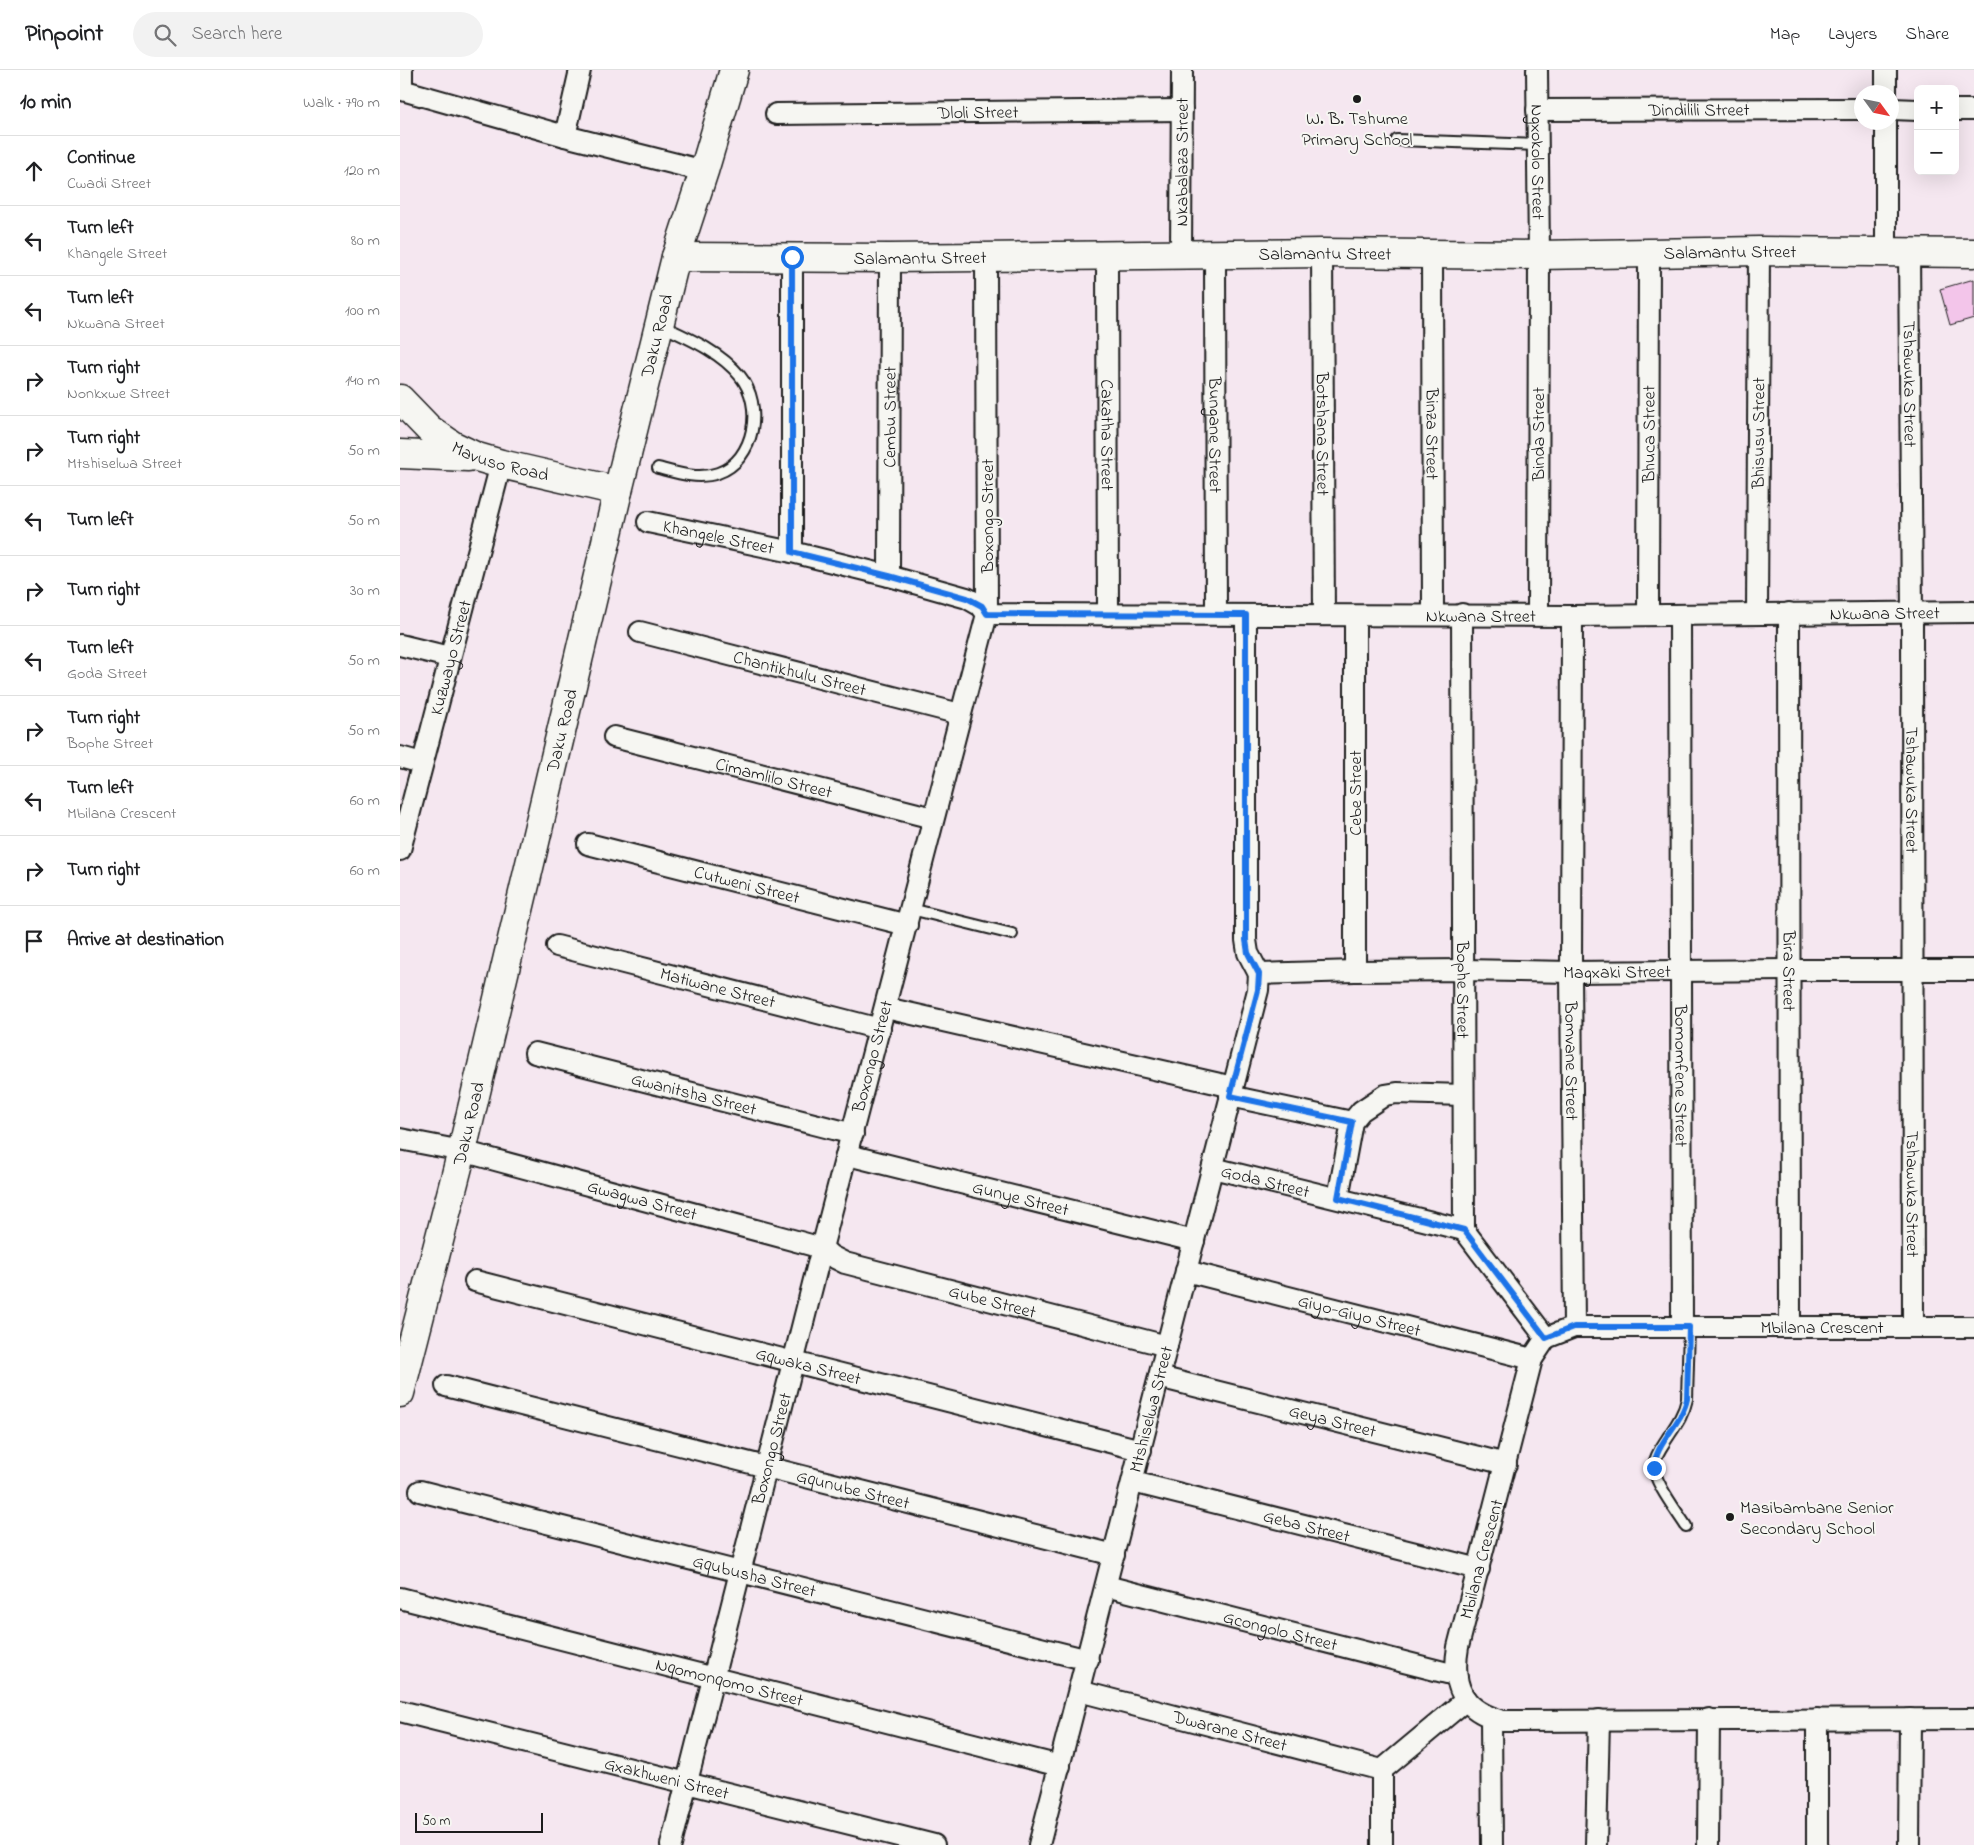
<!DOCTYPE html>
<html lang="en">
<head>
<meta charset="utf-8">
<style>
	body { margin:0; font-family:"Indie Flower",sans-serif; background:#f2f2f2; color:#202124 }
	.controls { position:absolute; right:15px; top:15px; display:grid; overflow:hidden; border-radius:8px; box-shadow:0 5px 20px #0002 }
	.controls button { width:45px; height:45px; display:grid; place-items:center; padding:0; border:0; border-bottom:1px solid #e0e0e0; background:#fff; color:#202124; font:25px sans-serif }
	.compass { position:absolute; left:1454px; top:15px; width:45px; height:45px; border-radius:50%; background:#fff; box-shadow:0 5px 20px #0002; rotate:123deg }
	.scale { position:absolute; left:15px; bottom:12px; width:128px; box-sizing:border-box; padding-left:5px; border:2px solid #1c1c1c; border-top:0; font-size:14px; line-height:18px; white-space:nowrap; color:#1c1c1c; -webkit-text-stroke:4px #f6f6f2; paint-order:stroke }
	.stop { position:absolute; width:15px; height:15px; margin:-11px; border:4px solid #1a73e8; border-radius:50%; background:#fff }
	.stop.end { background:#1a73e8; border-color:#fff; box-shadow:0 1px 5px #0008 }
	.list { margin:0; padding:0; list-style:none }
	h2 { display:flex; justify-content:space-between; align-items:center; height:65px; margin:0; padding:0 20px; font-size:21px }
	h2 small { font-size:16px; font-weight:400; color:#757577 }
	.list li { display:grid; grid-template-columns:32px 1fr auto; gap:15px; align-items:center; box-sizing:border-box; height:70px; padding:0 20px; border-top:1px solid #e0e0e0 }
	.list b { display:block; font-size:19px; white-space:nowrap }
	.list p { margin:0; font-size:16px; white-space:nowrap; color:#757577 }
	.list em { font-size:16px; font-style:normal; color:#757577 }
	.icon { flex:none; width:28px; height:28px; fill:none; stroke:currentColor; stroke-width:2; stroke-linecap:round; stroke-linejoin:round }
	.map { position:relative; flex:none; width:1574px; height:1775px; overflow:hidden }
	header { display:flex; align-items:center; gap:30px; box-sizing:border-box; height:70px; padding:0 25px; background:#fff; border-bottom:1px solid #e0e0e0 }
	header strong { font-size:24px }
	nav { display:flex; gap:28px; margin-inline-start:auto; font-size:18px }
	.search { width:350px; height:45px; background:#f2f2f2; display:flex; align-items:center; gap:12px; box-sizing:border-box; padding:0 18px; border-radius:28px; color:#757577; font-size:19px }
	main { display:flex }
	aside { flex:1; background:#fff }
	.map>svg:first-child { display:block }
</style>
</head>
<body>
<header>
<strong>Pinpoint</strong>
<div class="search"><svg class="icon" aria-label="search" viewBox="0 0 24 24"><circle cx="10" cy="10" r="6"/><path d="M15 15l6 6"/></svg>Search here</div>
<nav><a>Map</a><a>Layers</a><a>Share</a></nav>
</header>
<main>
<aside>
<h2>10 min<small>Walk · 790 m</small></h2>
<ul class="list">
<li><svg class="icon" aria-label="ahead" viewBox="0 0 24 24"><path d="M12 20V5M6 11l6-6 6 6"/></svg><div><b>Continue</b><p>Cwadi Street</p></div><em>120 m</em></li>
<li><svg class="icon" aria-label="left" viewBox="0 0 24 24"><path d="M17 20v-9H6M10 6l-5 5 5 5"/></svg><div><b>Turn left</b><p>Khangele Street</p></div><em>80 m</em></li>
<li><svg class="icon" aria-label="left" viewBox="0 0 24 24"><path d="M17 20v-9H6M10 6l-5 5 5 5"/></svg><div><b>Turn left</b><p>Nkwana Street</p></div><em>100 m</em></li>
<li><svg class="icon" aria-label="right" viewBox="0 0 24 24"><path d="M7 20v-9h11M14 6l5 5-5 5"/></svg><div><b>Turn right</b><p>Nonkxwe Street</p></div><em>140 m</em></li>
<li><svg class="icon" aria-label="right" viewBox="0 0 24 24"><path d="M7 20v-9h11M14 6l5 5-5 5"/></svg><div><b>Turn right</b><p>Mtshiselwa Street</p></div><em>50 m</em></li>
<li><svg class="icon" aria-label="left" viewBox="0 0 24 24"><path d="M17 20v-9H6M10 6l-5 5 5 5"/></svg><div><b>Turn left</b></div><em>50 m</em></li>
<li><svg class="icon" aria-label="right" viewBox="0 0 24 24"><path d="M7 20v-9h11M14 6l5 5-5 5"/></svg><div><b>Turn right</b></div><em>30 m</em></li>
<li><svg class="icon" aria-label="left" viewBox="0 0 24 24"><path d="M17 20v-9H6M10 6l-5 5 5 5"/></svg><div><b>Turn left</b><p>Goda Street</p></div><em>50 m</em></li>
<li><svg class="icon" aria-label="right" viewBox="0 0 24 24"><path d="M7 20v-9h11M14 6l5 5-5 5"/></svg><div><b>Turn right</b><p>Bophe Street</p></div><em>50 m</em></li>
<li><svg class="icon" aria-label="left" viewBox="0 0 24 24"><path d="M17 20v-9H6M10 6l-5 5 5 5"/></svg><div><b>Turn left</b><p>Mbilana Crescent</p></div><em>60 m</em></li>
<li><svg class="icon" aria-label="right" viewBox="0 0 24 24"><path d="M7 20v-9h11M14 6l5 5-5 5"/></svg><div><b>Turn right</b></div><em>60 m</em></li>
<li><svg class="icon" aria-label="arrive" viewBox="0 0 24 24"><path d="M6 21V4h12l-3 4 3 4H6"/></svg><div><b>Arrive at destination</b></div></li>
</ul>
</aside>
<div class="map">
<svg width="1574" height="1775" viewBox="0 0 1574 1775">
	<rect width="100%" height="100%" fill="#f5e7f0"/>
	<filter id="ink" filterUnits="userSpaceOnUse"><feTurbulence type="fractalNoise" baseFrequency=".02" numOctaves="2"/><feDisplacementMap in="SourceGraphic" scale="10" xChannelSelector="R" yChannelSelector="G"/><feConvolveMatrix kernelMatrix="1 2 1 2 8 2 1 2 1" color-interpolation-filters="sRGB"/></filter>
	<g filter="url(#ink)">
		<path fill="#f3c5ea" stroke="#1c1c1c" d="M 1574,209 L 1574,248 L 1550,255 L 1540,219 Z"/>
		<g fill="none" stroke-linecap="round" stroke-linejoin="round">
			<defs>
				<path id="lane" d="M 997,70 L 1137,75
					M 258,398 C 277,403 298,410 318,403 C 355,390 364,335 340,306 C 321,282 288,268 260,255
					M 511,839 L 612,864
					M 1286,1456 C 1278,1443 1252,1410 1254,1395 C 1255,1385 1263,1375 1268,1367 C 1276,1355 1284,1344 1287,1329 L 1289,1257"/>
				<g id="street">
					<path d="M 2,0 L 2,20 L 165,66 L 304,101"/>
					<path id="s1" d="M 1137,0 L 1139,185 L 1138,544"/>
					<path d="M 1486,22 L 1486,0"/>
					<path d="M 1492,39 L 1518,40"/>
					<path id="s2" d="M 1137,40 L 1462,39"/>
					<path d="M 1555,40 L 1574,40"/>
					<path id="s3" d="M 376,44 L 782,40"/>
					<path d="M 1486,52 L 1486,182"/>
					<path d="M 165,66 L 180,0"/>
					<path id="s4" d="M 1509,182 L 1512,544 L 1513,1257"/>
					<path id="s5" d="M 922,183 L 924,545"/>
					<path id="s6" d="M 1032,184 L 1033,544"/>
					<path id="s7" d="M 707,185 L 708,545"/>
					<path id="s8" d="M 781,186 L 782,0"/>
					<path id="s9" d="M 815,186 L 816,544"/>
					<path id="s10" d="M 248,452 L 392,482 L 489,506 L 567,528 L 581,536 L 587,544 L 1172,546 L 1574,542"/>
					<path d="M 392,482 L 392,187"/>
					<path id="s11" d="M 489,506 L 490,188"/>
					<path id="s12" d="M 1389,543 L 1390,1257"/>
					<path id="s13" d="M 1062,544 L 1064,1160 L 1146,1268"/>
					<path id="s14" d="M 1357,544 L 1359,181"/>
					<path d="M 846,545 L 846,870 L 848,883 L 859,904"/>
					<path id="s15" d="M 1248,545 L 1249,183"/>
					<path id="s16" d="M 1280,545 L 1282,1257"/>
					<path d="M 955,546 L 955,901"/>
					<path id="s17" d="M 1172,546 L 1171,902 L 1174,1257"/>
					<path id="s18" d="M 240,562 L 560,644"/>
					<path d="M 0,575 L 49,587"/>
					<path id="s19" d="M 214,667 L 533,748"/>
					<path d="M 0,687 L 22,693"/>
					<path id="s20" d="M 188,774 L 507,855"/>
					<path id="s21" d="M 0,780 L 101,394"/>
					<path id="s22" d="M 157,876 L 480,959"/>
					<path id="s23" d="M 859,904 L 955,901 L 1063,900 L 1171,902 L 1388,900 L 1574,900"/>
					<path d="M 486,938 L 833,1017"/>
					<path id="s24" d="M 135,983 L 453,1064"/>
					<path d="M 830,1026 L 952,1052"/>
					<path id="s25" d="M 0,1069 L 62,1081 L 422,1178 L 431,1186 L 445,1193 L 767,1276"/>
					<path id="s26" d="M 448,1085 L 794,1171"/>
					<path id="s27" d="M 813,1098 L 1064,1160"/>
					<path d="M 938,1128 L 952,1052 L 961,1041 L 985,1025 L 997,1023 L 1063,1025"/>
					<path id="s28" d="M 786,1201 L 1132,1289"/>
					<path id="s29" d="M 75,1211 L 741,1380"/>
					<path d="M 1574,1257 L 1174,1257 L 1146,1268 L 1132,1289 L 1058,1577 C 1051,1617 1063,1641 1103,1651 L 1574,1649"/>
					<path id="s30" d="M 759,1307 L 1106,1394"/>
					<path id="s31" d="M 46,1316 L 714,1485"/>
					<path id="s32" d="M 733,1412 L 1079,1499"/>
					<path id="s33" d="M 20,1421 L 688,1590"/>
					<path id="s34" d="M 706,1516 L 1055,1605"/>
					<path id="s35" d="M 0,1528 L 660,1696"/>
					<path id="s36" d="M 679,1621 L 982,1700 L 982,1775"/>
					<path id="s37" d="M 0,1641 L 534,1775"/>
					<path d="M 1091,1648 L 1092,1775"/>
					<path d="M 982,1700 L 1066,1630"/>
					<path id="s38" d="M 271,1775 L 422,1178 L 587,544 L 586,186"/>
					<path id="s39" d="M 639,1775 L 858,920 L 859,904"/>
					<path d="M 1196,1775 L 1199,1650"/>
					<path d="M 1308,1775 L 1309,1649"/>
					<path d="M 1417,1775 L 1417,1649"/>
					<path d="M 1509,1775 L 1510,1649"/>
				</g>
				<g id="secondary">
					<path id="s40" d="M 276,187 L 490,188 L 922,183 L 1139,185 L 1359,181 L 1574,183"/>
					<path id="s41" d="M 0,329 L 29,359 L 52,375 L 77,387 L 101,394 L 218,421"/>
					<path d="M 0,384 L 68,387"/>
					<path id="s42" d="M 0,1323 L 62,1081 L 218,421 L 276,187 L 304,101 L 334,0"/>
				</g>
			</defs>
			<use href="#lane" stroke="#1c1c1c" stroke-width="14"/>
			<use href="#street" stroke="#1c1c1c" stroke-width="24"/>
			<use href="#secondary" stroke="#1c1c1c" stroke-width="31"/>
			<use href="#lane" stroke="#f6f6f2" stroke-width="10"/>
			<use href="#street" stroke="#f6f6f2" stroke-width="20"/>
			<use href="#secondary" stroke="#f6f6f2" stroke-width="28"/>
		</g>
	</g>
	<g fill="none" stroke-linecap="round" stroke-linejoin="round" filter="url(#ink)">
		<path stroke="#1a73e8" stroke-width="6" d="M 392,187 L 392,482 L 489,506 L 567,528 L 582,536 L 587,544 L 846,545 L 846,870 L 848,883 L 859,904 L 858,920 L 830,1026 L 952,1052 L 938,1128 L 1064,1160 L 1146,1268 L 1174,1257 L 1289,1257 L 1287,1329 C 1282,1354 1255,1373 1254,1398"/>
	</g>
	<g fill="#1c1c1c" stroke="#f6f6f2" stroke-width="2">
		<circle cx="957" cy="29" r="5"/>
		<circle cx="1330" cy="1447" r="5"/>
	</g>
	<g text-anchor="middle" stroke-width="4" stroke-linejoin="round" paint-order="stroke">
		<g font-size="18" fill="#1c1c1c" stroke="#f6f6f2">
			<text dy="6" stroke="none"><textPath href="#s2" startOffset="162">Dindilili Street</textPath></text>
			<text dy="6" stroke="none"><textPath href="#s3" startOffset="202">Dloli Street</textPath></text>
			<text dy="6" stroke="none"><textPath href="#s1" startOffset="92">Ngxokolo Street</textPath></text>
			<text dy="6" stroke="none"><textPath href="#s8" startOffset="94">Nkabalaza Street</textPath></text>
			<text dy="6" stroke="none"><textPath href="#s40" startOffset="1054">Salamantu Street</textPath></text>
			<text dy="6" stroke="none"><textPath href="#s40" startOffset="649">Salamantu Street</textPath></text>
			<text dy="6" stroke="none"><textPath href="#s40" startOffset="244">Salamantu Street</textPath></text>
			<text dy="6" stroke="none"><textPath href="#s42" startOffset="1088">Daku Road</textPath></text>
			<text dy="6" stroke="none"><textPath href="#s4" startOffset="132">Tshawuka Street</textPath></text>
			<text dy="6" stroke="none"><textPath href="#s11" startOffset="159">Cembu Street</textPath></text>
			<text dy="6" stroke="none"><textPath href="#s14" startOffset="181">Bhisusu Street</textPath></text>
			<text dy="6" stroke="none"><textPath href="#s5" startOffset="181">Botshana Street</textPath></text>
			<text dy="6" stroke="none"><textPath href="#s6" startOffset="180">Binza Street</textPath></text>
			<text transform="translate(1138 364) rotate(-90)" y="6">Binda Street</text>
			<text dy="6" stroke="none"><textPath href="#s15" startOffset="181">Bhuca Street</textPath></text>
			<text dy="6" stroke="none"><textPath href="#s7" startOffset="180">Cakatha Street</textPath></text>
			<text dy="6" stroke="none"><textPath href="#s9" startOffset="179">Bungane Street</textPath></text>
			<text dy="6" stroke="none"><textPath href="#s41" startOffset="121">Mavuso Road</textPath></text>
			<text transform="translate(587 446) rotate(-90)" y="6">Boxongo Street</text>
			<text dy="6" stroke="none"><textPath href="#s10" startOffset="72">Khangele Street</textPath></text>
			<text dy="6" stroke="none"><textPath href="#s10" startOffset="1252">Nkwana Street</textPath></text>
			<text dy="6" stroke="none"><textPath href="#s10" startOffset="848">Nkwana Street</textPath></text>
			<text dy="6" stroke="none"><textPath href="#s21" startOffset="199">Kuzwayo Street</textPath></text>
			<text dy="6" stroke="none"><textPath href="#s18" startOffset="165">Chantikhulu Street</textPath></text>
			<text dy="6" stroke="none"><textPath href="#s42" startOffset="682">Daku Road</textPath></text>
			<text dy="6" stroke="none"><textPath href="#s19" startOffset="165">Cimamlilo Street</textPath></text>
			<text dy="6" stroke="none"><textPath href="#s4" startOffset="538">Tshawuka Street</textPath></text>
			<text transform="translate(955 723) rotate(-90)" y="6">Cebe Street</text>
			<text dy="6" stroke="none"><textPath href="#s20" startOffset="164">Cutweni Street</textPath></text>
			<text dy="6" stroke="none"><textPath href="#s12" startOffset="358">Bira Street</textPath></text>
			<text dy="6" stroke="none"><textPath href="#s23" startOffset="358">Magxaki Street</textPath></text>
			<text dy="6" stroke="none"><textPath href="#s22" startOffset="166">Matiwane Street</textPath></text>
			<text dy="6" stroke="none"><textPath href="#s13" startOffset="376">Bophe Street</textPath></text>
			<text dy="6" stroke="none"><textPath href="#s38" startOffset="814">Boxongo Street</textPath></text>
			<text dy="6" stroke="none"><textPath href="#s17" startOffset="445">Bomvane Street</textPath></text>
			<text dy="6" stroke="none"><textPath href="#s16" startOffset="461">Bomomfene Street</textPath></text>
			<text dy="6" stroke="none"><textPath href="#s24" startOffset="164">Gwanitsha Street</textPath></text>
			<text dy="6" stroke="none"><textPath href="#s42" startOffset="278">Daku Road</textPath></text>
			<text dy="6" stroke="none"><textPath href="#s27" startOffset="54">Goda Street</textPath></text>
			<text dy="6" stroke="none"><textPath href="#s4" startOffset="942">Tshawuka Street</textPath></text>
			<text dy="6" stroke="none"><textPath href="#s26" startOffset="178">Gunye Street</textPath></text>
			<text dy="6" stroke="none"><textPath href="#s25" startOffset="250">Gwagwa Street</textPath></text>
			<text dy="6" stroke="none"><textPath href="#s25" startOffset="616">Gube Street</textPath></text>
			<text dy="6" stroke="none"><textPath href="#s28" startOffset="179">Giyo-Giyo Street</textPath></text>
			<text x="1422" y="1263">Mbilana Crescent</text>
			<text dy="6" stroke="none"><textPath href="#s29" startOffset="344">Gqwaka Street</textPath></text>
			<text dy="6" stroke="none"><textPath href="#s39" startOffset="450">Mtshiselwa Street</textPath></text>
			<text dy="6" stroke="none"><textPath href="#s30" startOffset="179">Geya Street</textPath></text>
			<text dy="6" stroke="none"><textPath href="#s38" startOffset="409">Boxongo Street</textPath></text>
			<text dy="6" stroke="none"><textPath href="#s31" startOffset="420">Gqunube Street</textPath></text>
			<text dy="6" stroke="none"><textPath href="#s32" startOffset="179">Geba Street</textPath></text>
			<text transform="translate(1081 1489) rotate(-75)" y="6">Mbilana Crescent</text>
			<text dy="6" stroke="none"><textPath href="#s33" startOffset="345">Gqubusha Street</textPath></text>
			<text dy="6" stroke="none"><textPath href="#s34" startOffset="180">Gcongolo Street</textPath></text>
			<text dy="6" stroke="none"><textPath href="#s35" startOffset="340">Nqomonqomo Street</textPath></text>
			<text dy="6" stroke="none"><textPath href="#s36" startOffset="156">Dwarane Street</textPath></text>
			<text dy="6" stroke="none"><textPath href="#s37" startOffset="275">Gxakhweni Street</textPath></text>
		</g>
		<g font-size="18" fill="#1c1c1c" stroke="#f6f6f2">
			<text x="957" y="54">W. B. Tshume<tspan x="957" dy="21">Primary School</tspan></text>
			<text x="1340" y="1443" text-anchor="start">Masibambane Senior<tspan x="1340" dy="21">Secondary School</tspan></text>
		</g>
	</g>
</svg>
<div class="controls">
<button>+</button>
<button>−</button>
</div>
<svg class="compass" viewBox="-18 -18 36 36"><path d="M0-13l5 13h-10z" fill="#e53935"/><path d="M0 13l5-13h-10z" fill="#757577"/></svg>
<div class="scale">50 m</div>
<div class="stop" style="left:392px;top:187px"></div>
<div class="stop end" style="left:1254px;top:1398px"></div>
</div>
</main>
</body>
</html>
